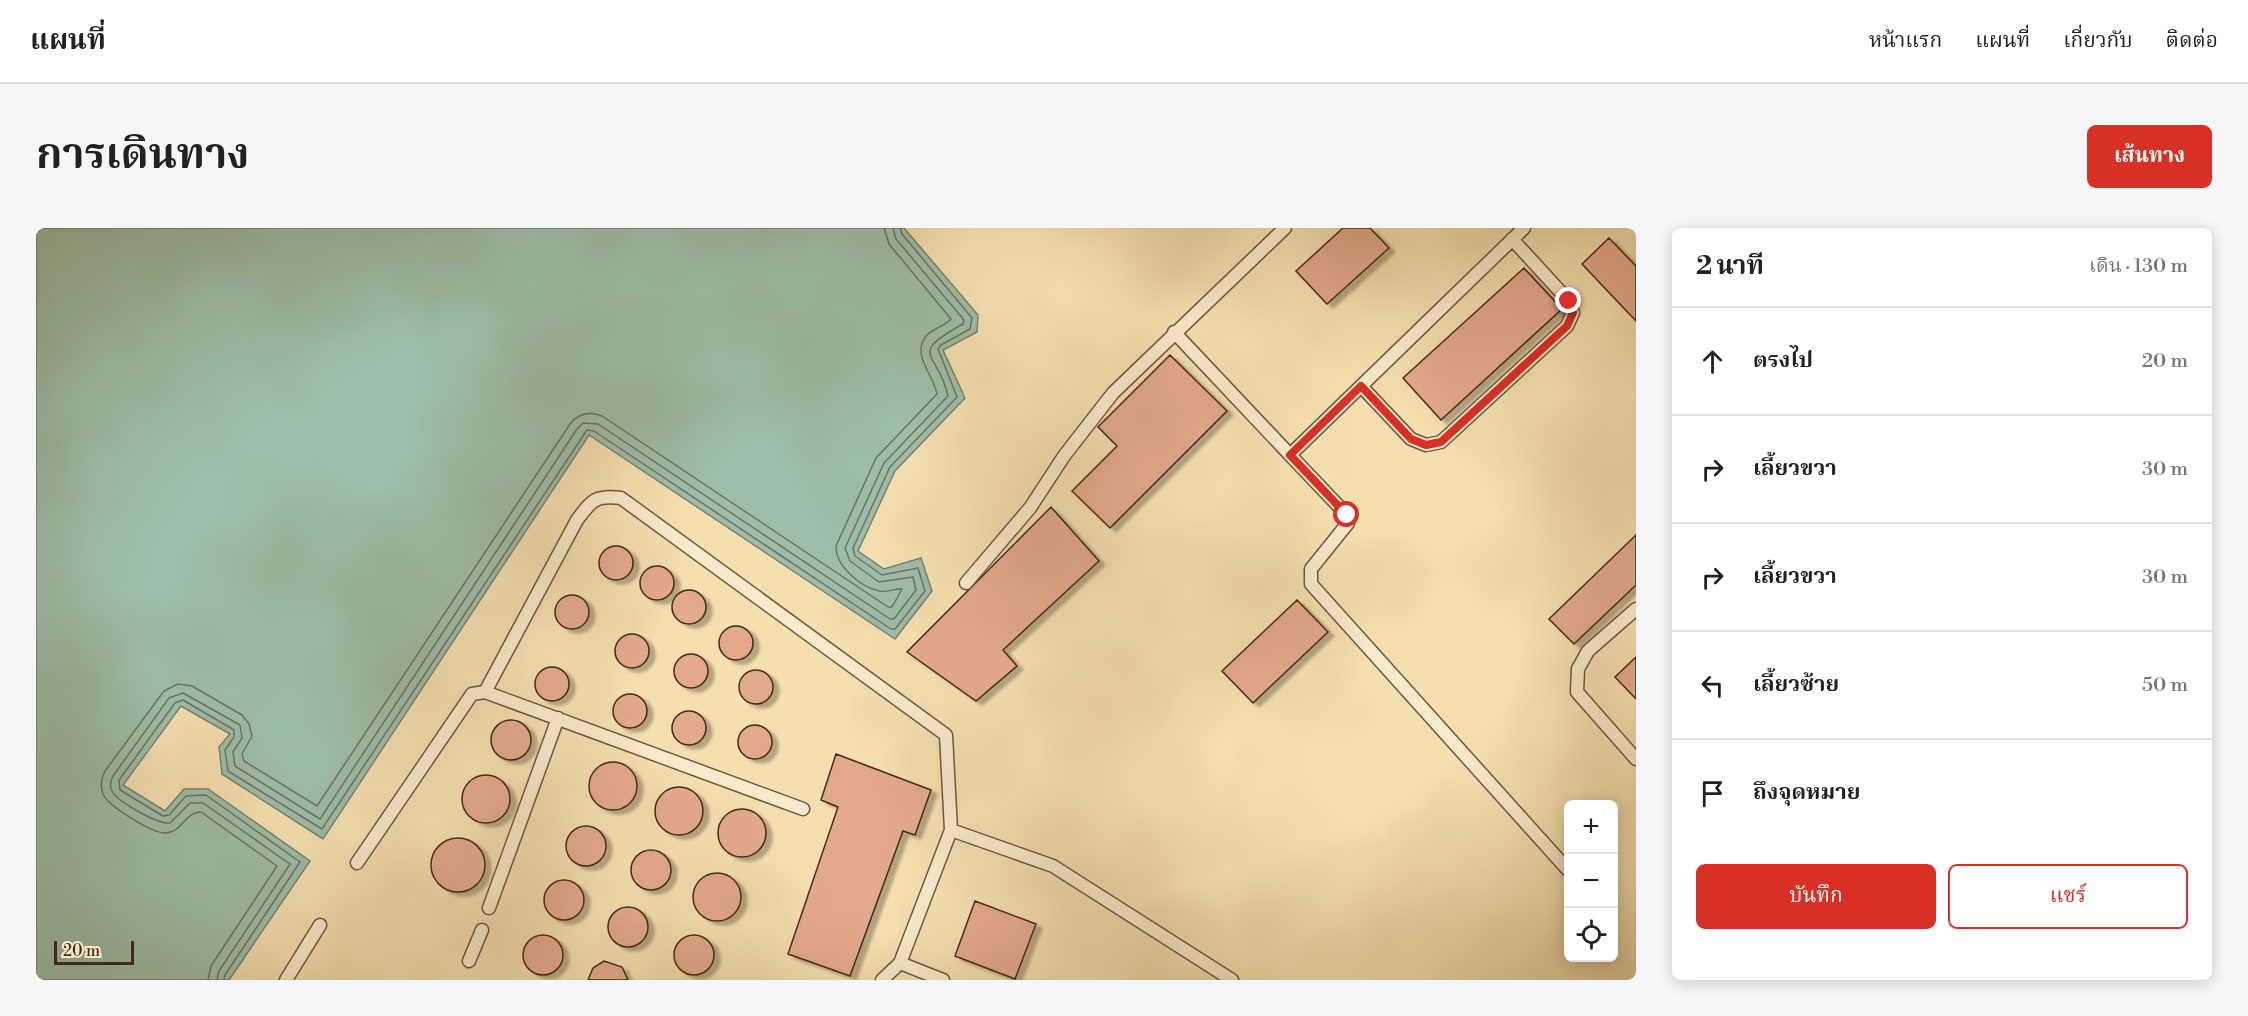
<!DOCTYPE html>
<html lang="th">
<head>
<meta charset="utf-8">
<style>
	body { margin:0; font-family:"Libre Bodoni","Noto Serif Thai",serif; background:#f6f6f6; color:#202124 }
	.controls { position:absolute; right:18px; bottom:18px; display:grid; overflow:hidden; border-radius:9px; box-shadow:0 3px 15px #0003 }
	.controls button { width:54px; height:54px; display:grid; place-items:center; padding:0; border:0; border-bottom:2px solid #e0e0e0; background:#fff; color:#202124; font:30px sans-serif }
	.scale { position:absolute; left:18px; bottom:15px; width:80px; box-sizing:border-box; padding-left:6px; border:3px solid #432b1a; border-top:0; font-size:16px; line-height:21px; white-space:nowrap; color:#432b1a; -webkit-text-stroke:4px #f8eacb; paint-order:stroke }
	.stop { position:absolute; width:18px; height:18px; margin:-14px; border:4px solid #d93025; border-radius:50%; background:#fff }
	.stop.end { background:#d93025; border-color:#fff; box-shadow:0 2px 6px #0008 }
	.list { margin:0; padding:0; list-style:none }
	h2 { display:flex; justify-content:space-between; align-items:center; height:78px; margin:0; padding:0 24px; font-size:26px }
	h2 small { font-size:20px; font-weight:400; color:#757577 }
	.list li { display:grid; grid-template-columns:39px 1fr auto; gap:18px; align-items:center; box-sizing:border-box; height:108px; padding:0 24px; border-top:2px solid #e0e0e0 }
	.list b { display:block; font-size:22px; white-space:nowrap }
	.list em { font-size:20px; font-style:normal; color:#757577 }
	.actions { display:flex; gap:12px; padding:18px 24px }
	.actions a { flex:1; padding:14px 0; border:2px solid #d93025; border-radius:9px; text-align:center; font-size:21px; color:#d93025 }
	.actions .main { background:#d93025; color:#fff }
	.icon { flex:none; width:33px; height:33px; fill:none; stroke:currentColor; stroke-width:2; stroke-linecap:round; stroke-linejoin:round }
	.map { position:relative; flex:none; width:1600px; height:752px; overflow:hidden; border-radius:9px }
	header { display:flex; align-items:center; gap:36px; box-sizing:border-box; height:84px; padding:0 30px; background:#fff; border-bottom:2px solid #e0e0e0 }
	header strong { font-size:28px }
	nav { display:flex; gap:33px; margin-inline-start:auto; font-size:21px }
	.intro { display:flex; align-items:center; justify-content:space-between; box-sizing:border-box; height:144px; padding:0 36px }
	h1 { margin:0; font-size:42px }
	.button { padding:15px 27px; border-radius:9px; background:#d93025; color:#fff; font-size:21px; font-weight:700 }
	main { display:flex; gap:36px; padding:0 36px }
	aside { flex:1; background:#fff; border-radius:9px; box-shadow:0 3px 15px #0003 }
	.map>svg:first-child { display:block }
</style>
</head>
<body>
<header>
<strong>แผนที่</strong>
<nav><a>หน้าแรก</a><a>แผนที่</a><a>เกี่ยวกับ</a><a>ติดต่อ</a></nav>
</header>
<div class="intro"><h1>การเดินทาง</h1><a class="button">เส้นทาง</a></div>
<main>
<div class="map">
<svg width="1600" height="752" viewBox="0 0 1600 752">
	<defs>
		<filter id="shadow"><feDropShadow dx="6" dy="4" stdDeviation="1.5" flood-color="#0004"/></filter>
	</defs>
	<rect width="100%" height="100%" fill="#f4dfaf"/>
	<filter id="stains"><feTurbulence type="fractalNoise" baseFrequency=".00333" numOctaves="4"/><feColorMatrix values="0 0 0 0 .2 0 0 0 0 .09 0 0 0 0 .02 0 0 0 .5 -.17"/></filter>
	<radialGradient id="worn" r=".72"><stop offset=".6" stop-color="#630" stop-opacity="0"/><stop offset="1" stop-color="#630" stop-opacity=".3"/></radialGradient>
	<path fill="#9cbda8" stroke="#78836f" stroke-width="1.5" d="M 0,0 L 868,0 L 942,87 L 941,104 L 907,122 L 929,170 L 859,243 L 822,323 L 848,341 L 885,330 L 896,363 L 859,411 L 553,207 L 287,611 L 186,546 L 183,519 L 194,506 L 145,478 L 87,557 L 129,583 L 148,561 L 172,561 L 274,633 L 193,752 L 0,752 Z"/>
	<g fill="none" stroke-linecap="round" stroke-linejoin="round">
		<path stroke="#707461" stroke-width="1.5" d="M 172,752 L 175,738 L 241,638 L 165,584 C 150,583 146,604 130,605 C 117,606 72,578 67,566 C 64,558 65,551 69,543 L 128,463 L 142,456 L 156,458 L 206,487 L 213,496 L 216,508 L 206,526 L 208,533 L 281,578 L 534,196 C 543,185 554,183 566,188 L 852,379 L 856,379 L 866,361 C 859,360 851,365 843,363 C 825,359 799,338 800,318 L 840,230 L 901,166 C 898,147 874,126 891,107 C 898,100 909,98 915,91 L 853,16 L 848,0
			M 181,752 L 183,743 L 254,636 L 167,575 L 154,575 L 134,595 C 123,597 80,573 76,563 C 73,557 75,553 77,548 L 133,470 L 147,465 L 204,497 L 206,510 L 197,524 L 199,538 L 284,591 L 541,201 L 547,195 L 562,196 L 854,391 L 858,391 L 880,362 L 877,349 L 843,354 L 814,333 L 809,320 L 848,235 L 912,168 C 903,123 869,128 927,96 L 928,92 L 860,11 L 857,0
			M 188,752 L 189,747 L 264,634 L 170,567 L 150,568 L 133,587 L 127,588 L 84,562 L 83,552 L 139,475 L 147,472 L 198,502 L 198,509 L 189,522 L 192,543 L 286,601 L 551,202 L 558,203 L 855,401 L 859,401 L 889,363 L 882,340 L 846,347 L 819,328 L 817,320 L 854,239 L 921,169 L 902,121 L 905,117 L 934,101 L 936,90 L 866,6 L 864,0"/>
	</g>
	<path fill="#e3a98b" stroke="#432b1a" stroke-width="1.5" filter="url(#shadow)" d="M 1307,0 L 1334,0 L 1353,20 L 1291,76 L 1260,43 Z
		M 1573,10 L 1600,38 L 1600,93 L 1546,36 Z
		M 1488,40 L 1526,81 L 1405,192 L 1367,150 Z
		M 1134,127 L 1191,183 L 1074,300 L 1036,263 L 1081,218 L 1062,199 Z
		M 1015,279 L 1063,333 L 967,422 L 981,438 L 940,473 L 871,424 Z
		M 1600,307 L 1600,357 L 1538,416 L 1513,391 Z
		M563 335a17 17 0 1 1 34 0a17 17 0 1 1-34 0Z
		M604 355a17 17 0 1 1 34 0a17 17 0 1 1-34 0Z
		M636 379a17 17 0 1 1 34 0a17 17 0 1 1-34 0Z
		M519 384a17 17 0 1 1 34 0a17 17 0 1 1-34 0Z
		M 1261,372 L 1292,404 L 1217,475 L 1186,443 Z
		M683 415a17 17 0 1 1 34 0a17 17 0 1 1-34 0Z
		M579 423a17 17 0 1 1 34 0a17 17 0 1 1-34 0Z
		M638 443a17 17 0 1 1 34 0a17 17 0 1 1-34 0Z
		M 1600,429 L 1600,471 L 1579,449 Z
		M499 456a17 17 0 1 1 34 0a17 17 0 1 1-34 0Z
		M703 459a17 17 0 1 1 34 0a17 17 0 1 1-34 0Z
		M577 483a17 17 0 1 1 34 0a17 17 0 1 1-34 0Z
		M636 500a17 17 0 1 1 34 0a17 17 0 1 1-34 0Z
		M455 512a20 20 0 1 1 40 0a20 20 0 1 1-40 0Z
		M702 514a17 17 0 1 1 34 0a17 17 0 1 1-34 0Z
		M 800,526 L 895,562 L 879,607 L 867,603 L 814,748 L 752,726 L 802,579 L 785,572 Z
		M553 558a24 24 0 1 1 48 0a24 24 0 1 1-48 0Z
		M426 571a24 24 0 1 1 48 0a24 24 0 1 1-48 0Z
		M619 583a24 24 0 1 1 48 0a24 24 0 1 1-48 0Z
		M682 605a24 24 0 1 1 48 0a24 24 0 1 1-48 0Z
		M530 618a20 20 0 1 1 40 0a20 20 0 1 1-40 0Z
		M395 637a27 27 0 1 1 54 0a27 27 0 1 1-54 0Z
		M595 642a20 20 0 1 1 40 0a20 20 0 1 1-40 0Z
		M657 669a24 24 0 1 1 48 0a24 24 0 1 1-48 0Z
		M508 672a20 20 0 1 1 40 0a20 20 0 1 1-40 0Z
		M 939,673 L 1000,696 L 979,751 L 919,728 Z
		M572 699a20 20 0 1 1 40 0a20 20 0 1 1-40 0Z
		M638 727a20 20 0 1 1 40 0a20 20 0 1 1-40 0Z
		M487 727a20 20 0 1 1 40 0a20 20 0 1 1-40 0Z
		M 568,733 L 586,739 L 592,752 L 552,752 L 557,740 Z"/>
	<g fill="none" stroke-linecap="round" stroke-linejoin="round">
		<defs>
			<path id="lane" d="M 1488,0 L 1254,227 L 1311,287 L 1312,295 L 1275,341 L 1275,356 L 1532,642
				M 1138,104 L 1254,227
				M 1325,158 L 1375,211 L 1390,217 L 1405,214 L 1531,98 L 1537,85 L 1533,73 L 1476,11
				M 930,355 L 994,280 L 1028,228 L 1077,165 L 1249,0
				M 1600,381 L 1552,423 L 1542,441 L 1541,464 L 1600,531
				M 449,464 L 541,292 C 556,272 559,267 585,270 L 910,507 L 915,602 L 864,735 L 907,752
				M 915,602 L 1017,638 L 1196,752
				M 321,635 L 436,466 L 449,464 L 767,581
				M 453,680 L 522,490
				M 433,733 L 446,702
				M 250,752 L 284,697
				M 846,752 L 864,735"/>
		</defs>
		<use href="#lane" stroke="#6f583f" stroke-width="15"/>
		<use href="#lane" stroke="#f8eacb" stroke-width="12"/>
	</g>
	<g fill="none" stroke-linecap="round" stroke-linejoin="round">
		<path stroke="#d93025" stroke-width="8" d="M 1311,287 L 1254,227 L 1325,158 L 1375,211 L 1390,217 L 1405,214 L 1531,98 L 1537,85 L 1533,73"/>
	</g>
	<rect width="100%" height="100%" filter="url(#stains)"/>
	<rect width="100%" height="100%" fill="url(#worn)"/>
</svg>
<div class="controls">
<button>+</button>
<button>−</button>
<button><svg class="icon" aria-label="locate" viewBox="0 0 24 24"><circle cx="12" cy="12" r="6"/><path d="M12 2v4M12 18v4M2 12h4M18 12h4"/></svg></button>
</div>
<div class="scale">20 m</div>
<div class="stop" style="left:1311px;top:287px"></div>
<div class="stop end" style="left:1533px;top:73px"></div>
</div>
<aside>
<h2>2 นาที<small>เดิน · 130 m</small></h2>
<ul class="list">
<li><svg class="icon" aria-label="ahead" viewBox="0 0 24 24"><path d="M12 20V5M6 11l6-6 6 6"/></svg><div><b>ตรงไป</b></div><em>20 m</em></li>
<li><svg class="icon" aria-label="right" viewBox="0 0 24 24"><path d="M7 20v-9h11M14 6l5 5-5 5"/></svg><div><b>เลี้ยวขวา</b></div><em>30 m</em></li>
<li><svg class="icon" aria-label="right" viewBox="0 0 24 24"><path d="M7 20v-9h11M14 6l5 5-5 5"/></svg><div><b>เลี้ยวขวา</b></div><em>30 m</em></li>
<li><svg class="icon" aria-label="left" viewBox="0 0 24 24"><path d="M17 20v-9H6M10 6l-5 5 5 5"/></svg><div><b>เลี้ยวซ้าย</b></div><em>50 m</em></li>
<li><svg class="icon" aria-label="arrive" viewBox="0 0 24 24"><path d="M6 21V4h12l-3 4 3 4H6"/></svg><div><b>ถึงจุดหมาย</b></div></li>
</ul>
<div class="actions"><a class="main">บันทึก</a><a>แชร์</a></div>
</aside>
</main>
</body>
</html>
